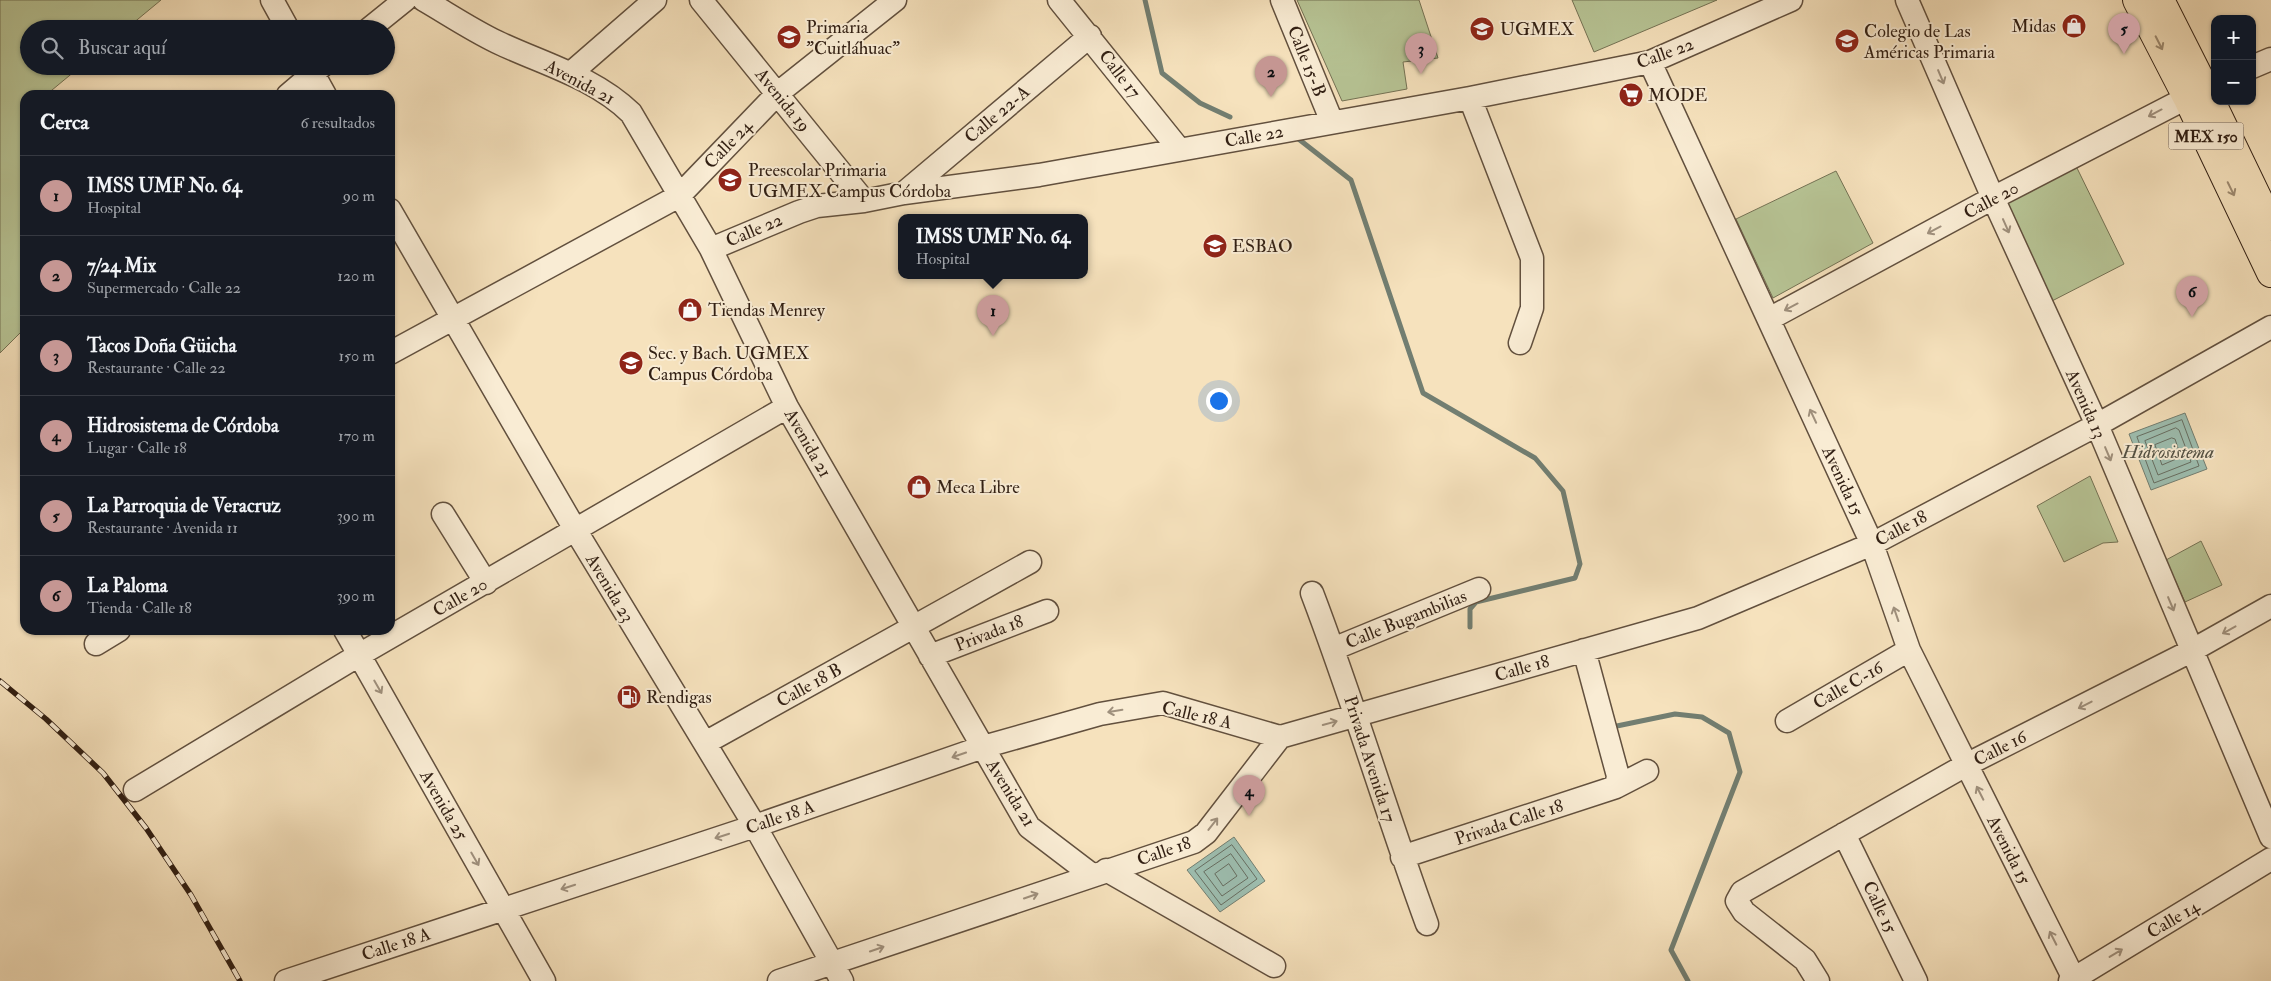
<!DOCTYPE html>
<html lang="es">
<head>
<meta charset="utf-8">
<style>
	body { margin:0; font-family:"IM FELL Double Pica",serif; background:#242831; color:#f1f3f6 }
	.controls { position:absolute; right:15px; top:15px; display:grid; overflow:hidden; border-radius:10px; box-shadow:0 1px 4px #0004 }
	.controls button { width:45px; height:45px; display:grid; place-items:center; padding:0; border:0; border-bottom:1px solid #363941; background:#171b24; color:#f1f3f6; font:25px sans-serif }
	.you { position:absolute; left:1218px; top:400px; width:18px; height:18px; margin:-12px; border:4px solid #fff; border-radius:50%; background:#1a73e8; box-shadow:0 0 0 8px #1a73e833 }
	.badge { display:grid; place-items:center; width:32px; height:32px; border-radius:50%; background:#c59692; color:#111; font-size:16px; font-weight:700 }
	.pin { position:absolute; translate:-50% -41px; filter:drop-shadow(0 1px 2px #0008) }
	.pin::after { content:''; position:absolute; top:26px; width:18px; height:15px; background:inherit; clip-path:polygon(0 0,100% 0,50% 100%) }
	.popup { position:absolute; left:898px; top:214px; width:190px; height:65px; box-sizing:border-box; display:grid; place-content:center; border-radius:10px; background:#171b24; filter:drop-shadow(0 1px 4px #0005); font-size:16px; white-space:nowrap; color:#9ea1a6 }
	.popup b { font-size:19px; color:#f1f3f6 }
	.popup::after { content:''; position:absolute; left:50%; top:100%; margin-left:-10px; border:10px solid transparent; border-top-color:#171b24 }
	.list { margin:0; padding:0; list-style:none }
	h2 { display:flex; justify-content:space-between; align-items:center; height:65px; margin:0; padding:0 20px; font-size:21px }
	h2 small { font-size:16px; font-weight:400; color:#9ea1a6 }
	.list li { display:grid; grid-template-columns:32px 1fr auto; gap:15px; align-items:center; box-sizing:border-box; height:80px; padding:0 20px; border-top:1px solid #363941 }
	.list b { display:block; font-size:19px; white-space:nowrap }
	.list p { margin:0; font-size:16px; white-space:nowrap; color:#9ea1a6 }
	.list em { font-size:16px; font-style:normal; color:#9ea1a6 }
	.icon { flex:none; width:28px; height:28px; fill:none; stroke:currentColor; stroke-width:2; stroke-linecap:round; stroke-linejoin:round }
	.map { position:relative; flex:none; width:2271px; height:981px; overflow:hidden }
	.search { position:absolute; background:#171b24; box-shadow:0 1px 4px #0004; left:20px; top:20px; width:375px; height:55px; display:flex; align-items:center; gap:12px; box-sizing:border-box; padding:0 18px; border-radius:28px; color:#9ea1a6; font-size:19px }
	.panel { position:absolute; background:#171b24; box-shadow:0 1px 4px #0004; left:20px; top:90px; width:375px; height:545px; border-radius:15px }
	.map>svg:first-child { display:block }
</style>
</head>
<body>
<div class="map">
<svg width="2271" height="981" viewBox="0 0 2271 981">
	<rect width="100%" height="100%" fill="#f6e2bd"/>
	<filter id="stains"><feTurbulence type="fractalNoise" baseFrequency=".004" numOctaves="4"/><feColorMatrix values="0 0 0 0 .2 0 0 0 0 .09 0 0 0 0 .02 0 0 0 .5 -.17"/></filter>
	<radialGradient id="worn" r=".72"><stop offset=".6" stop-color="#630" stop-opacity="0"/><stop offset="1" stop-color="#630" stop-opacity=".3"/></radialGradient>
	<path fill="#b7c495" stroke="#747254" d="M 0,0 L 161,0 L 126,29 L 29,29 L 29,66 L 81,66 L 46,95 L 25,95 L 25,328 L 0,353 Z
		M 1297,0 L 1419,0 L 1438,58 L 1403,62 L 1407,89 L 1342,101 Z
		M 1572,0 L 1717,0 L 1594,52 Z
		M 2076,166 L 2124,264 L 2050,302 L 2007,202 Z
		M 1836,171 L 1873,243 L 1773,298 L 1736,219 Z
		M 2090,476 L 2118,542 L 2103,543 L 2064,562 L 2037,506 Z
		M 2201,541 L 2222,585 L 2185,602 L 2166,560 Z"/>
	<path fill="#9dbeb0" stroke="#727e71" d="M 2185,413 L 2207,469 L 2151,490 L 2129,434 Z
		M 1234,837 L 1265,881 L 1220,912 L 1187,870 Z"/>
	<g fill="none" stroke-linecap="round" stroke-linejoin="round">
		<path stroke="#676e62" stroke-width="1" d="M 2182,420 L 2199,466 L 2154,483 L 2137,437 Z
			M 2176,428 L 2179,430 L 2191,462 L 2158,475 L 2145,441 Z
			M 2172,438 L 2175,439 L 2181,457 L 2162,465 L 2155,445 Z
			M 1232,845 L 1257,879 L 1221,905 L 1195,871 Z
			M 1231,854 L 1248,878 L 1222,896 L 1204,872 Z
			M 1229,864 L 1237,876 L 1223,886 L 1215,874 Z"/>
		<path stroke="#727e71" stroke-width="5" d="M 1145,0 L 1162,73 L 1200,103 L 1230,117
			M 1296,137 L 1351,180 L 1423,393 L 1535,458 L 1563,491 L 1580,564 L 1575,578 L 1476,602 L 1470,609 L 1470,627
			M 1612,727 L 1675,714 L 1702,717 L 1729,733 L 1740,772 L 1671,950 L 1688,981"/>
		<defs>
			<path id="minor" d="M 272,0 L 288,29
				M 424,0 C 448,14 472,30 497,42 C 543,64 594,77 631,113 L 711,249 L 787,407 L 1029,827 L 1092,875
				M 701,0 L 864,201
				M 1059,0 L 1179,149
				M 1282,0 L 1332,122
				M 1907,0 L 1993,198 L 2097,425 L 2271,837
				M 369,29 L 405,0
				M 1650,62 L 1872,544 L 1909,650 L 2075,981
				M 309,66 L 325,95
				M 2252,67 L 2271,59
				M 571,73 L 655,0
				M 288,95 L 322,66
				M 1470,98 L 1532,258 L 1532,308 L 1520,343
				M 904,193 L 1090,36
				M 390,210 L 576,531 L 755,826 L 842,981
				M 711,249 L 799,212 L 817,206 L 864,201 L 904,193 L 1039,175 L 1470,98 L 1650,62 L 1791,0
				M 1769,319 L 1993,198 L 2202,90
				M 390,353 L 679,196 L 778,93 L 895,0
				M 443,514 L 486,583
				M 1312,593 C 1354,703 1387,815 1427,924
				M 345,630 L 544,981
				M 96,644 L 119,630
				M 1333,649 L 1479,589
				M 1584,650 L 1618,776 L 1616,787
				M 930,656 L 1047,611
				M 1787,721 L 1909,650
				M 705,743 L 1030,562
				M 135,790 L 359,655 L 787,407
				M 1844,834 L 1916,981
				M 1402,857 L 1616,787 L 1647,771
				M 1106,870 L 1274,966
				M 286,981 L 755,826 L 983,747 L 1100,714 L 1163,703 L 1280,737
				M 779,981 L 1194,842 L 1206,833 L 1280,737 L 1698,618 L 1872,544 L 2097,425 L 2271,327
				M 1818,981 L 1805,960 L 1744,912 L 1737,901 L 1742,892 L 1966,765 L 2191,651 L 2271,606
				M 2070,981 L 2271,859"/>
			<path id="major" d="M 2137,0 L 2187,97 L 2271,273
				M 2160,0 L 2205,89 L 2271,226"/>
		</defs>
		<use href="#minor" stroke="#62503e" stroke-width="25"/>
		<use href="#major" stroke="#311f13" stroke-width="30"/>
		<use href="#minor" stroke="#f9ecd4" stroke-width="22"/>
		<use href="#major" stroke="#f6e2bd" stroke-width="28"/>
		<defs>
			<path id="rail" d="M 0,681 L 46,719 L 103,773 L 146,828 L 191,895 L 240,981"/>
		</defs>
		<use href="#rail" stroke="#311f13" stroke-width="5.5"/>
		<use href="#rail" stroke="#f9ecd4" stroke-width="4" stroke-dasharray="11" stroke-linecap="butt"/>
	</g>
	<defs><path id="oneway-shaft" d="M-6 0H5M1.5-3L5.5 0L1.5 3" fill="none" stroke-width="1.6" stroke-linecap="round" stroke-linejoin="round" transform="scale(1.25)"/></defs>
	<g stroke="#9d8a70">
		<use href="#oneway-shaft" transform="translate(2159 43) rotate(63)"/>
		<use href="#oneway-shaft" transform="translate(2231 189) rotate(64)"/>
	</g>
	<g stroke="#9f907d">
		<use href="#oneway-shaft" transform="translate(1941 77) rotate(67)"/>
		<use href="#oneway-shaft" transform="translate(2155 113) rotate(152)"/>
		<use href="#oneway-shaft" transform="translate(2006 226) rotate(66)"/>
		<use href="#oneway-shaft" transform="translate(1934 230) rotate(152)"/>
		<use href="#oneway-shaft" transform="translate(1791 307) rotate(152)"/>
		<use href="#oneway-shaft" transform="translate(1813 416) rotate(-115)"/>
		<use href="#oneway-shaft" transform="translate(2108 454) rotate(67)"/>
		<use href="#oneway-shaft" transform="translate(2171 604) rotate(67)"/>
		<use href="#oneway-shaft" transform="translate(1896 614) rotate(-109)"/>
		<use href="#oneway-shaft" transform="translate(2229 630) rotate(151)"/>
		<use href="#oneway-shaft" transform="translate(378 687) rotate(60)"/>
		<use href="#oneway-shaft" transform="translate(2085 705) rotate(153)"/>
		<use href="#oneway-shaft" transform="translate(1115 711) rotate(171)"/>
		<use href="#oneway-shaft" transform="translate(1330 723) rotate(-15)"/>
		<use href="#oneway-shaft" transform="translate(959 755) rotate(161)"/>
		<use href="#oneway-shaft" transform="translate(1980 793) rotate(-117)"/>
		<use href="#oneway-shaft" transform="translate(1213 824) rotate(-52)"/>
		<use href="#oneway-shaft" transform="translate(722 836) rotate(162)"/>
		<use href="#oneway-shaft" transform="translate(475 859) rotate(60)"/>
		<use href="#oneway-shaft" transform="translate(568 887) rotate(162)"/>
		<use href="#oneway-shaft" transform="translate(1031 896) rotate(-19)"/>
		<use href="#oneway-shaft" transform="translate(2053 938) rotate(-117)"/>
		<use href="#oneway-shaft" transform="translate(877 949) rotate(-19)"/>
		<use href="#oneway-shaft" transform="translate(2116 953) rotate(-31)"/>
	</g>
	<defs>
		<symbol id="shop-disc" viewBox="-11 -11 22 22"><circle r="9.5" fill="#8f2418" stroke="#f9ecd4"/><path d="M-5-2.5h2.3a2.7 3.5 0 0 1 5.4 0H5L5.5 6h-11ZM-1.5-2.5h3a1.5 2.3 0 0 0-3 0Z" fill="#fff"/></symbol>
		<symbol id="school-disc" viewBox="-11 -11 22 22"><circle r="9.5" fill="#8f2418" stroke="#f9ecd4"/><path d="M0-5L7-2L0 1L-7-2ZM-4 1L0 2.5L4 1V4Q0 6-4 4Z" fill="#fff"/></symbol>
		<symbol id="supermarket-disc" viewBox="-11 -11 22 22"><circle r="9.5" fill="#8f2418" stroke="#f9ecd4"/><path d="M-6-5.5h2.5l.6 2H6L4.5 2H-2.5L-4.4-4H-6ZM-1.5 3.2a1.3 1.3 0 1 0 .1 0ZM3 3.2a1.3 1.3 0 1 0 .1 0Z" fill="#fff"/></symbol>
		<symbol id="fuel-disc" viewBox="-11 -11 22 22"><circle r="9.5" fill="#8f2418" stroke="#f9ecd4"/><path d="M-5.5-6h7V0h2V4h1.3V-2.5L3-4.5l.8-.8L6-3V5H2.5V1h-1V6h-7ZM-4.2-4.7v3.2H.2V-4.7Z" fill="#fff"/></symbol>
	</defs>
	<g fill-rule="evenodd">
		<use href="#shop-disc" x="2060" y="12" width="28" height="28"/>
		<use href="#school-disc" x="1468" y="15" width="28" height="28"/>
		<use href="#school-disc" x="775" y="23" width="28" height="28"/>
		<use href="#school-disc" x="1833" y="27" width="28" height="28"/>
		<use href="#supermarket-disc" x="1617" y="81" width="28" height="28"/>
		<use href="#school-disc" x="716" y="166" width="28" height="28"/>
		<use href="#school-disc" x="1201" y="232" width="28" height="28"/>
		<use href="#shop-disc" x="676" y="296" width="28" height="28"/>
		<use href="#school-disc" x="617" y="349" width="28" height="28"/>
		<use href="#shop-disc" x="905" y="473" width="28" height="28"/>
		<use href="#fuel-disc" x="615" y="683" width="28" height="28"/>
	</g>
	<g text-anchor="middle" stroke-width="4" stroke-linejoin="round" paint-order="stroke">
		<rect fill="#f9ecd4" stroke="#6d5c4d" stroke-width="1" x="2168.5" y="122.5" width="75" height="27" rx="4"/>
		<g font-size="16" font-weight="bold" fill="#311f13">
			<text x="2206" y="142">MEX 150</text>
		</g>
		<g font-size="18" fill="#311f13" stroke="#f9ecd4" text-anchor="start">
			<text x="2056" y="32" text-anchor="end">Midas</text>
			<text x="806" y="33">Primaria<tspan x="806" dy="21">"Cuitláhuac"</tspan></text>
			<text x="1500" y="35">UGMEX</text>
			<text x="1864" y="37">Colegio de Las<tspan x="1864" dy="21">Américas Primaria</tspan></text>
			<text x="1648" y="101">MODE</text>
			<text x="748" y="176">Preescolar Primaria<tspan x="748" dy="21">UGMEX Campus Córdoba</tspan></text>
			<text x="1232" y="252">ESBAO</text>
			<text x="708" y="316">Tiendas Menrey</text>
			<text x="648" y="359">Sec. y Bach. UGMEX<tspan x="648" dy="21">Campus Córdoba</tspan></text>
			<text x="936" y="493">Meca Libre</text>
			<text x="646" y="703">Rendigas</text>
		</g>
		<g font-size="18" fill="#311f13" stroke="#f9ecd4">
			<text transform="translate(1665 53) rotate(-20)" y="6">Calle 22</text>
			<text transform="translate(1307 61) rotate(68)" y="6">Calle 15-B</text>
			<text transform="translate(1120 74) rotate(52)" y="6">Calle 17</text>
			<text transform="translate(580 82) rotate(28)" y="6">Avenida 21</text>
			<text transform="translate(783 100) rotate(51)" y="6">Avenida 19</text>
			<text transform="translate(997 114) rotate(-40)" y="6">Calle 22-A</text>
			<text transform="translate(1254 136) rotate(-10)" y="6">Calle 22</text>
			<text transform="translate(728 144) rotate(-46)" y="6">Calle 24</text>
			<text transform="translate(1991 200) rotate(-28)" y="6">Calle 20</text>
			<text transform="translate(754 230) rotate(-23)" y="6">Calle 22</text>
			<text transform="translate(2086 404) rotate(66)" y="6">Avenida 13</text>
			<text transform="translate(808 443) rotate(60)" y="6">Avenida 21</text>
			<text transform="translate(1843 481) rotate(65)" y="6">Avenida 15</text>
			<text transform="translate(1901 528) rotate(-28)" y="6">Calle 18</text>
			<text transform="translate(610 588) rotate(59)" y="6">Avenida 23</text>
			<text transform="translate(460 597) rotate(-30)" y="6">Calle 20</text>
			<text transform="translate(1406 619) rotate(-22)" y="6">Calle Bugambilias</text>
			<text transform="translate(989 633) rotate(-21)" y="6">Privada 18</text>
			<text transform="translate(1522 668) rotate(-16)" y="6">Calle 18</text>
			<text transform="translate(809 685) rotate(-29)" y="6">Calle 18 B</text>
			<text transform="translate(1848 685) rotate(-30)" y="6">Calle C-16</text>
			<text transform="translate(1197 715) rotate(13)" y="6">Calle 18 A</text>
			<text transform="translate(2000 748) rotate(-27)" y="6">Calle 16</text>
			<text transform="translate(1370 759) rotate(72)" y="6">Privada Avenida 17</text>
			<text transform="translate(1011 793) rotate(58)" y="6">Avenida 21</text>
			<text transform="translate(444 805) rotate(60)" y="6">Avenida 25</text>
			<text transform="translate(780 817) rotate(-19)" y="6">Calle 18 A</text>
			<text transform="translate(1509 822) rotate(-18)" y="6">Privada Calle 18</text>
			<text transform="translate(2009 850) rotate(63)" y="6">Avenida 15</text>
			<text transform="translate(1164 851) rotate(-19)" y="6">Calle 18</text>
			<text transform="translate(1880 907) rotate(64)" y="6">Calle 15</text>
			<text transform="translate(2173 919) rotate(-31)" y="6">Calle 14</text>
			<text transform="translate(396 944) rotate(-18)" y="6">Calle 18 A</text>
		</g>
		<g font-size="19" font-style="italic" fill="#514f42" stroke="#f9ecd4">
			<text x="2168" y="458">Hidrosistema</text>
		</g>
	</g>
	<rect width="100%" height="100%" filter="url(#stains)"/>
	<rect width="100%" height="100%" fill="url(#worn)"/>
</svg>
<div class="controls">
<button>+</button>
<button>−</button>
</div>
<div class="you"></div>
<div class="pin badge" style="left:993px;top:336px">1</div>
<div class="popup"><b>IMSS UMF No. 64</b>Hospital</div>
<div class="pin badge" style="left:1271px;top:97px">2</div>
<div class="pin badge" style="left:1421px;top:74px">3</div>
<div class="pin badge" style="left:1249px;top:816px">4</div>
<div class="pin badge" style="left:2124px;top:54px">5</div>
<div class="pin badge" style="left:2192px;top:317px">6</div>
<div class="search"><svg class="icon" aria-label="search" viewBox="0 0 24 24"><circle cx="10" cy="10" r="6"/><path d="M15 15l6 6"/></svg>Buscar aquí</div>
<section class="panel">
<h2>Cerca<small>6 resultados</small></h2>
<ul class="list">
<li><span class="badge">1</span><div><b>IMSS UMF No. 64</b><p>Hospital</p></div><em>90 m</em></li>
<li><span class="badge">2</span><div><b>7/24 Mix</b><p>Supermercado · Calle 22</p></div><em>120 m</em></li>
<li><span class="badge">3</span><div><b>Tacos Doña Güicha</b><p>Restaurante · Calle 22</p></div><em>150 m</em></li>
<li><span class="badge">4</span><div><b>Hidrosistema de Córdoba</b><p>Lugar · Calle 18</p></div><em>170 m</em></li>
<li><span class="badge">5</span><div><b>La Parroquia de Veracruz</b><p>Restaurante · Avenida 11</p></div><em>390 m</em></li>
<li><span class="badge">6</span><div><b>La Paloma</b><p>Tienda · Calle 18</p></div><em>390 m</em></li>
</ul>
</section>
</div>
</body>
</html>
